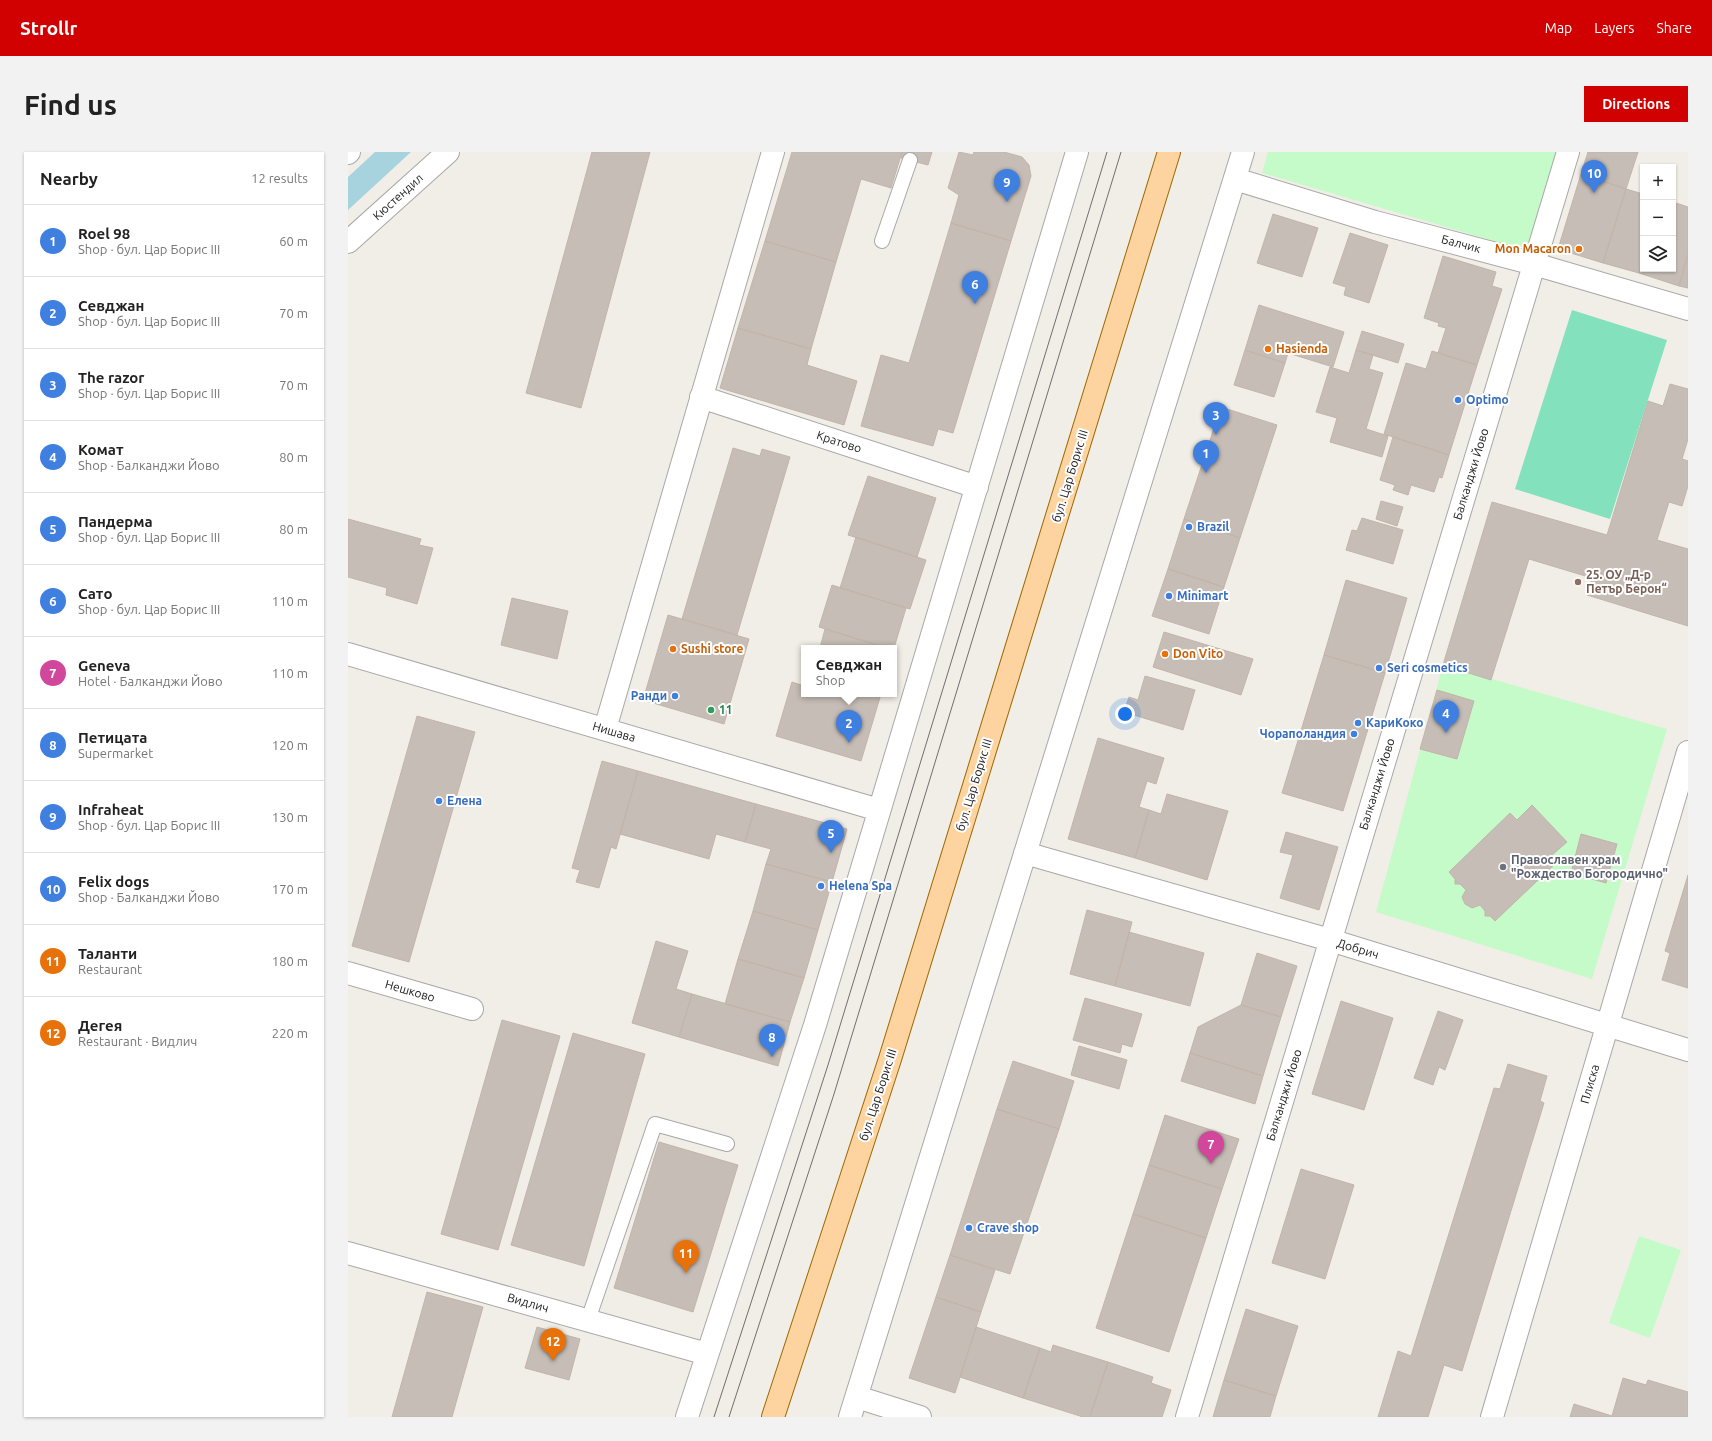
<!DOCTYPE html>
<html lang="en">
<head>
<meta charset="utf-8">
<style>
	body { margin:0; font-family:Ubuntu,sans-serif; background:#f2f2f2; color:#222 }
	.controls { position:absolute; right:12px; top:12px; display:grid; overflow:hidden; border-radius:0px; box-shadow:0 1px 3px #0004 }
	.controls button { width:36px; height:36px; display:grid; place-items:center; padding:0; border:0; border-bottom:1px solid #e0e0e0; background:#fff; color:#222; font:20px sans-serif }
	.you { position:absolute; left:777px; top:562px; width:14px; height:14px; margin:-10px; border:3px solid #fff; border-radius:50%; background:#1a73e8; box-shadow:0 0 0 6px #1a73e833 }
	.badge { display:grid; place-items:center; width:26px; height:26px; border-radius:50%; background:#d10001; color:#fff; font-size:13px; font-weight:700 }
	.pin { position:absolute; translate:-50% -33px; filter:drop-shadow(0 1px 2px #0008) }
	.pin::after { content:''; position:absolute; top:21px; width:14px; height:12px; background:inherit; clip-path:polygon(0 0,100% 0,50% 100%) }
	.popup { position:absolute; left:453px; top:493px; width:96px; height:52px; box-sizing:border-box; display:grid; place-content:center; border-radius:0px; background:#fff; filter:drop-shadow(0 1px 3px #0005); font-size:13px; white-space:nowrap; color:#767676 }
	.popup b { font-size:15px; color:#222 }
	.popup::after { content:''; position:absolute; left:50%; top:100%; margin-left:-8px; border:8px solid transparent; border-top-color:#fff }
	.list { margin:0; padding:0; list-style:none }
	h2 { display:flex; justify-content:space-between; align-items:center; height:52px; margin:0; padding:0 16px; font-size:17px }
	h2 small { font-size:13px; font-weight:400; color:#767676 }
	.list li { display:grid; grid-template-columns:26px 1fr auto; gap:12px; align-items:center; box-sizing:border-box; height:72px; padding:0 16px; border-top:1px solid #e0e0e0 }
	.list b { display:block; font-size:15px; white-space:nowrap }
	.list p { margin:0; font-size:13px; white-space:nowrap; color:#767676 }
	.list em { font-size:13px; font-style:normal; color:#767676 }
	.icon { flex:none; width:22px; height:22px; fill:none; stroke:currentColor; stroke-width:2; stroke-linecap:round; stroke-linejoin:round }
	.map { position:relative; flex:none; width:1340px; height:1265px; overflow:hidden; border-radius:0px }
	header { display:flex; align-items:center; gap:24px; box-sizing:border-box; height:56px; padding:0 20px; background:#d10001; color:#fff }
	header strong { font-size:19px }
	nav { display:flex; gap:22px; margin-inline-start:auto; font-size:14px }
	.intro { display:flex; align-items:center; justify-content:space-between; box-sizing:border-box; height:96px; padding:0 24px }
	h1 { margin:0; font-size:28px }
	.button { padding:10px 18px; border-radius:0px; background:#d10001; color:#fff; font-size:14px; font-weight:700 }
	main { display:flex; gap:24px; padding:0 24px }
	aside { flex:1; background:#fff; border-radius:0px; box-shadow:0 1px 3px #0004 }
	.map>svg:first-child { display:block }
</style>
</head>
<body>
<header>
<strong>Strollr</strong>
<nav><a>Map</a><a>Layers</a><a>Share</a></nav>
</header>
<div class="intro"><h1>Find us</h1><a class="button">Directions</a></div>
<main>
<aside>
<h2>Nearby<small>12 results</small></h2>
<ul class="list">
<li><span class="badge" style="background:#3f7fe0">1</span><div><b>Roel 98</b><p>Shop · бул. Цар Борис III</p></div><em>60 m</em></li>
<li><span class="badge" style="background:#3f7fe0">2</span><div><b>Севджан</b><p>Shop · бул. Цар Борис III</p></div><em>70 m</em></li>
<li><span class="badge" style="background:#3f7fe0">3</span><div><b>The razor</b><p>Shop · бул. Цар Борис III</p></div><em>70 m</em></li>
<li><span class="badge" style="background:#3f7fe0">4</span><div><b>Комат</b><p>Shop · Балканджи Йово</p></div><em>80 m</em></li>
<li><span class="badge" style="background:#3f7fe0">5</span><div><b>Пандерма</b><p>Shop · бул. Цар Борис III</p></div><em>80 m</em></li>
<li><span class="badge" style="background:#3f7fe0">6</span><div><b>Сато</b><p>Shop · бул. Цар Борис III</p></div><em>110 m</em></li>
<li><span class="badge" style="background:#d1479c">7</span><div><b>Geneva</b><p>Hotel · Балканджи Йово</p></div><em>110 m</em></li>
<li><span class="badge" style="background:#3f7fe0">8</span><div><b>Петицата</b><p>Supermarket</p></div><em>120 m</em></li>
<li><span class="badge" style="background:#3f7fe0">9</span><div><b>Infraheat</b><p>Shop · бул. Цар Борис III</p></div><em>130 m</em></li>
<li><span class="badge" style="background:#3f7fe0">10</span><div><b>Felix dogs</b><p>Shop · Балканджи Йово</p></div><em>170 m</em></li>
<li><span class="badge" style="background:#e8710a">11</span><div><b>Таланти</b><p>Restaurant</p></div><em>180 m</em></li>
<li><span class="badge" style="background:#e8710a">12</span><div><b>Дегея</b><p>Restaurant · Видлич</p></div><em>220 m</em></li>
</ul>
</aside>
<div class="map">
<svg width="1340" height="1265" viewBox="0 0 1340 1265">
	<rect width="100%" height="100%" fill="#f1eee7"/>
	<path fill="#c5fbc9" d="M 920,0 L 1209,0 L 1180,99 L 914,21 Z
		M 1095,513 L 1319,577 L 1244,827 L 1028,760 Z
		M 1291,1084 L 1333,1098 L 1302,1186 L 1261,1171 Z"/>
	<path fill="#84e1bd" d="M 1224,158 L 1319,188 L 1262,367 L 1167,337 Z"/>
	<path fill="#a7d3df" d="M 27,0 L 63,0 L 0,58 L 0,25 Z"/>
	<path fill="#c6bdb6" stroke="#c3b4a9" d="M 244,0 L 302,0 L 233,256 L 178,241 Z
		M 444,0 L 554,0 L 543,36 L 513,27 L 488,110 L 417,89 Z
		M 554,0 L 584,0 L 580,13 L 553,6 Z
		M 611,0 L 625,3 L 626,0 L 656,0 L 674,5 L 681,13 L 683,24 L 663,89 L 603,71 L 611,43 L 600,36 Z
		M 1240,0 L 1290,0 L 1278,37 L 1233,22 Z
		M 1233,22 L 1278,37 L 1255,111 L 1210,97 Z
		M 1278,37 L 1295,42 L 1295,109 L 1291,121 L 1255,111 Z
		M 1325,50 L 1340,55 L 1340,102 L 1331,134 L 1291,121 L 1295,109 L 1295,117 L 1325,117 Z
		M 925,62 L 970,76 L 954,125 L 909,111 Z
		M 603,71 L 663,89 L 605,281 L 590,277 L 585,294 L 513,274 L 533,203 L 561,211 Z
		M 1002,81 L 1040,93 L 1021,151 L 996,143 L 998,135 L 985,131 Z
		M 417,89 L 488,110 L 463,197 L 390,176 Z
		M 1340,102 L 1340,136 L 1331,134 Z
		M 1095,104 L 1148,120 L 1144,134 L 1154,137 L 1129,213 L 1090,201 L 1098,176 L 1090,174 L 1091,171 L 1076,166 Z
		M 911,153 L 996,180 L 985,215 L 940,201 L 937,211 L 897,198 Z
		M 390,176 L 463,197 L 459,213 L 509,229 L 496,273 L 372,236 Z
		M 1014,179 L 1056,192 L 1050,211 L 1008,198 Z
		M 897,198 L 937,211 L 926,245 L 886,233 Z
		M 1008,198 L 1025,203 L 1021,217 L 1035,221 L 1018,277 L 1040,284 L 1034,305 L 982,290 L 989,266 L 968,260 L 982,215 L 1001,221 Z
		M 1084,199 L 1129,213 L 1101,303 L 1036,282 L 1058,211 L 1078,217 Z
		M 1322,232 L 1340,237 L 1340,287 L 1334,307 L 1340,309 L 1340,334 L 1334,354 L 1321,350 L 1309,388 L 1340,397 L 1340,474 L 1239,443 L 1244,426 L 1181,407 L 1143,528 L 1095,513 L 1144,350 L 1259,383 L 1300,249 L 1315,254 Z
		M 873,255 L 929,273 L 892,386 L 836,367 Z
		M 1045,285 L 1101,303 L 1094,326 L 1091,325 L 1086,340 L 1063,333 L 1060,343 L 1045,338 L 1047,333 L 1032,328 Z
		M 385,296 L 412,304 L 414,297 L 442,305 L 389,483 L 334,467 Z
		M 520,324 L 588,346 L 569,405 L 500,383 Z
		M 1033,349 L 1055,355 L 1049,374 L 1028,367 Z
		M 1014,366 L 1055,378 L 1045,412 L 998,398 L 1004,378 L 1009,379 Z
		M 0,367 L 73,387 L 71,393 L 85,396 L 69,452 L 38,443 L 39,436 L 0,425 Z
		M 836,367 L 892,386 L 876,435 L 820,417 Z
		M 508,385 L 578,408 L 562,457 L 492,436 Z
		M 820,417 L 876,435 L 861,482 L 804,464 Z
		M 998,428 L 1059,446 L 1037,521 L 976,503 Z
		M 484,433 L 558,456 L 546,496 L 539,496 L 471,475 Z
		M 164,446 L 220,459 L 209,507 L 153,493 Z
		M 320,463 L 401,487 L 376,572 L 295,548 Z
		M 477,477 L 539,496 L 472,496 Z
		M 816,480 L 905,507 L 893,543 L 805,515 Z
		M 976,503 L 1037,521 L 995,659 L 934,641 Z
		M 797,524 L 847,538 L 835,578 L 776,560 L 781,545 L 790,548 Z
		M 444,530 L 456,534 L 456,542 L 533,542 L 513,609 L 428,584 Z
		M 1089,538 L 1126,549 L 1109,607 L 1072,597 Z
		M 69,564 L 127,580 L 61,810 L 4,794 Z
		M 750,586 L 816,606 L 808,632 L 799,629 L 791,655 L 801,658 L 787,706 L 720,687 Z
		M 254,609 L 290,619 L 268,697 L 263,695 L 251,736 L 228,730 L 232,718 L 224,716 Z
		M 290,619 L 408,652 L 397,690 L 368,682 L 361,707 L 272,682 Z
		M 819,642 L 880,659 L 859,728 L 787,706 L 801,658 L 813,662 Z
		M 408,652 L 499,677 L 484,730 L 418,712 L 423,697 L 397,690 Z
		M 1184,653 L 1219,690 L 1203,704 L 1209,710 L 1147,769 L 1142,764 L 1137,764 L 1137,759 L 1132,753 L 1124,756 L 1117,752 L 1114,745 L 1118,738 L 1112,732 L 1107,732 L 1107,727 L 1101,720 L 1162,661 L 1169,668 Z
		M 938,680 L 990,695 L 971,758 L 932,746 L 945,703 L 932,700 Z
		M 1233,682 L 1269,692 L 1258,731 L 1223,721 Z
		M 418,712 L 484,730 L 470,778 L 405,759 Z
		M 1340,723 L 1340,836 L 1314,828 L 1322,801 L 1317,799 Z
		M 739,758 L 784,770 L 767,834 L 722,822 Z
		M 405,759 L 470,778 L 456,826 L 390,807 Z
		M 781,780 L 856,801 L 842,854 L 767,834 Z
		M 308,789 L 340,799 L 328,837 L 344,842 L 331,885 L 284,871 Z
		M 909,801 L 949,814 L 933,865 L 893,853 Z
		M 390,807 L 456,826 L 442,870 L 377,852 Z
		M 344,842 L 442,870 L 430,914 L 331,885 Z
		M 737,846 L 794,862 L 784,895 L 774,892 L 772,901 L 725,888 Z
		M 993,849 L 1045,866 L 1016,958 L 964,942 Z
		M 893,853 L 933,865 L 915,924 L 842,901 L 850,875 Z
		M 1090,859 L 1115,868 L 1097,918 L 1091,915 L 1085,933 L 1066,926 Z
		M 154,868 L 212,884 L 150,1098 L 93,1082 Z
		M 225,881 L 297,902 L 236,1114 L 163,1093 Z
		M 731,894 L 779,908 L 771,937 L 723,923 Z
		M 842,901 L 915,924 L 907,952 L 833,929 Z
		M 665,909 L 726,929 L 711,977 L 649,957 Z
		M 1160,912 L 1199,924 L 1192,949 L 1196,951 L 1114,1219 L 1096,1213 L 1080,1265 L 1030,1265 L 1050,1199 L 1063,1204 L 1146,936 L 1152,937 Z
		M 649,957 L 711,977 L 662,1122 L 602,1103 Z
		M 817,963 L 891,987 L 874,1037 L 801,1013 Z
		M 311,990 L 390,1013 L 345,1160 L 266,1136 Z
		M 801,1013 L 874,1037 L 858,1086 L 785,1062 Z
		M 953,1017 L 1006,1033 L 977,1127 L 924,1111 Z
		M 785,1062 L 858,1086 L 821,1200 L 748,1176 Z
		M 602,1103 L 647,1118 L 633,1160 L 588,1145 Z
		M 79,1140 L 135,1155 L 104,1265 L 44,1265 Z
		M 588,1145 L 633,1160 L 607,1241 L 561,1226 Z
		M 898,1157 L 950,1174 L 928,1244 L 876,1228 Z
		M 189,1175 L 232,1187 L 221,1228 L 177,1216 Z
		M 628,1175 L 692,1196 L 675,1246 L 612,1225 Z
		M 705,1193 L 760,1210 L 742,1265 L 735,1265 L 675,1246 L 692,1196 L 703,1200 Z
		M 760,1210 L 805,1225 L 803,1231 L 823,1238 L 814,1265 L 742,1265 Z
		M 1275,1226 L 1298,1233 L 1300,1228 L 1340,1240 L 1340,1265 L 1222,1265 L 1226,1252 L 1264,1264 Z
		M 876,1228 L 928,1244 L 922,1265 L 865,1265 Z"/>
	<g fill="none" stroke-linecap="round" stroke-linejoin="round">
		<defs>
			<path id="service" d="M 534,89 L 562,8
				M 240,1168 L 307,972 L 379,992"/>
			<path id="minor" d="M 0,1 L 1,0
				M 887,27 L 1027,70 L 1186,112 L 1340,157
				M 0,90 L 100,0
				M 353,245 L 629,335
				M 0,502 L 531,658
				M 257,577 L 425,0
				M 677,701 L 982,788 L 1340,898
				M 0,821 L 124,857
				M 0,1101 L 359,1202
				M 509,1245 L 572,1265
				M 339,1265 L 467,873 L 729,0
				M 502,1265 L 895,0
				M 839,1265 L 1220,0
				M 1144,1265 L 1340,600"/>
			<path id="primary" d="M 425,1265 L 542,907 L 821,0"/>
		</defs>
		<use href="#service" stroke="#a8a8a8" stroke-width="16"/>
		<use href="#minor" stroke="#a8a8a8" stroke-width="24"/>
		<use href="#primary" stroke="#9d6800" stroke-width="24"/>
		<use href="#service" stroke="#fff" stroke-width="14"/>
		<use href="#minor" stroke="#fff" stroke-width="22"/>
		<use href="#primary" stroke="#fdd4a0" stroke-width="22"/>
		<path stroke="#6f6f6f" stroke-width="1" d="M 366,1265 L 480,913 L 759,0
			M 381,1265 L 486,942 L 773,0"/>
	</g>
	<g fill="#e8710a" stroke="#fff" stroke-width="1.5">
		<circle cx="1231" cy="97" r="4"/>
		<circle cx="920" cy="197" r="4"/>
		<circle cx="325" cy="497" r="4"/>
		<circle cx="817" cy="502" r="4"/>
	</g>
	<g fill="#3f7fe0" stroke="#fff" stroke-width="1.5">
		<circle cx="1110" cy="248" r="4"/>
		<circle cx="841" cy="375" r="4"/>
		<circle cx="821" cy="444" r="4"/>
		<circle cx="1031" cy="516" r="4"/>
		<circle cx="327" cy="544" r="4"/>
		<circle cx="1010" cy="571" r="4"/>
		<circle cx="1006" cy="582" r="4"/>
		<circle cx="91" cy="649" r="4"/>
		<circle cx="473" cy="734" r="4"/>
		<circle cx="621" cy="1076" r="4"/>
	</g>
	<circle fill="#8d6e63" stroke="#fff" stroke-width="1.5" cx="1230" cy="430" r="4"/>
	<circle fill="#2e9e5b" stroke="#fff" stroke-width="1.5" cx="363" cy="558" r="4"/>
	<circle fill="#6b7280" stroke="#fff" stroke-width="1.5" cx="1155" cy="715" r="4"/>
	<g text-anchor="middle" stroke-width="4" stroke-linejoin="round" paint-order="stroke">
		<g font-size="12" fill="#212121" stroke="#fff">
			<text transform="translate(50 45) rotate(-42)" y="4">Кюстендил</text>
			<text transform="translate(1113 92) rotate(15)" y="4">Балчик</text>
			<text transform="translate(491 290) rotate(18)" y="4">Кратово</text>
			<text transform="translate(1123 322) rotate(-73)" y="4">Балканджи Йово</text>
			<text transform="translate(722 324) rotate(-73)" y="4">бул. Цар Борис III</text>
			<text transform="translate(266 580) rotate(16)" y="4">Нишава</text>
			<text transform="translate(1029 632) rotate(-73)" y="4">Балканджи Йово</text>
			<text transform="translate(626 633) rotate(-73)" y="4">бул. Цар Борис III</text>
			<text transform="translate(1010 797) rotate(17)" y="4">Добрич</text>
			<text transform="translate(62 839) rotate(16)" y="4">Нешково</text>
			<text transform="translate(1242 932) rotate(-74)" y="4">Плиска</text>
			<text transform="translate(530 943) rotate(-72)" y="4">бул. Цар Борис III</text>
			<text transform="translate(936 943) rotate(-73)" y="4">Балканджи Йово</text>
			<text transform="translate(180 1151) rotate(16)" y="4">Видлич</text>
		</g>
		<g font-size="12" font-weight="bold" fill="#c56008" stroke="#fff" text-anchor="start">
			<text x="1223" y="101" text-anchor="end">Mon Macaron</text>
			<text x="928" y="201">Hasienda</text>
			<text x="333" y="501">Sushi store</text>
			<text x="825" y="506">Don Vito</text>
		</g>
		<g font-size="12" font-weight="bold" fill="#366cbe" stroke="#fff" text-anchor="start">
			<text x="1118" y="252">Optimo</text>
			<text x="849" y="379">Brazil</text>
			<text x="829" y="448">Minimart</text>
			<text x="1039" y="520">Seri cosmetics</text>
			<text x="319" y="548" text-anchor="end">Ранди</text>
			<text x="1018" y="575">КариКоко</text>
			<text x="998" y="586" text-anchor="end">Чораполандия</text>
			<text x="99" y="653">Елена</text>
			<text x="481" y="738">Helena Spa</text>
			<text x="629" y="1080">Crave shop</text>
		</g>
		<g font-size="12" font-weight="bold" fill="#785e54" stroke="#fff" text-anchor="start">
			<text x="1238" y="427">25. ОУ „Д-р<tspan x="1238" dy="14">Петър Берон“</tspan></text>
		</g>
		<g font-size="12" font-weight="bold" fill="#27864d" stroke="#fff" text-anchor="start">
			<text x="371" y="562">11</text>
		</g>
		<g font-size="12" font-weight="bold" fill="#5b616d" stroke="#fff" text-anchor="start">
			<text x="1163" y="712">Православен храм<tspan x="1163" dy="14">"Рождество Богородично"</tspan></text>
		</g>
	</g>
</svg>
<div class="controls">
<button>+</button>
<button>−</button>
<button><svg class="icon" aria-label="layers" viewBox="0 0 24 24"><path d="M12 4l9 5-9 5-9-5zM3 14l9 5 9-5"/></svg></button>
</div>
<div class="you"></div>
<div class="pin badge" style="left:858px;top:321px;background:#3f7fe0">1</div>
<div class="pin badge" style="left:501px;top:591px;background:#3f7fe0">2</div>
<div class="popup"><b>Севджан</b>Shop</div>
<div class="pin badge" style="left:868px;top:283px;background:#3f7fe0">3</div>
<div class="pin badge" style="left:1098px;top:581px;background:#3f7fe0">4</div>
<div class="pin badge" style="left:483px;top:701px;background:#3f7fe0">5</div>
<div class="pin badge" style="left:627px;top:152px;background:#3f7fe0">6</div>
<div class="pin badge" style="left:863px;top:1012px;background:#d1479c">7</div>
<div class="pin badge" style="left:424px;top:905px;background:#3f7fe0">8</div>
<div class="pin badge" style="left:659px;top:50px;background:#3f7fe0">9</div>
<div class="pin badge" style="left:1246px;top:41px;background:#3f7fe0">10</div>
<div class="pin badge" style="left:338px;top:1121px;background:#e8710a">11</div>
<div class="pin badge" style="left:205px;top:1209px;background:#e8710a">12</div>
</div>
</main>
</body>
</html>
